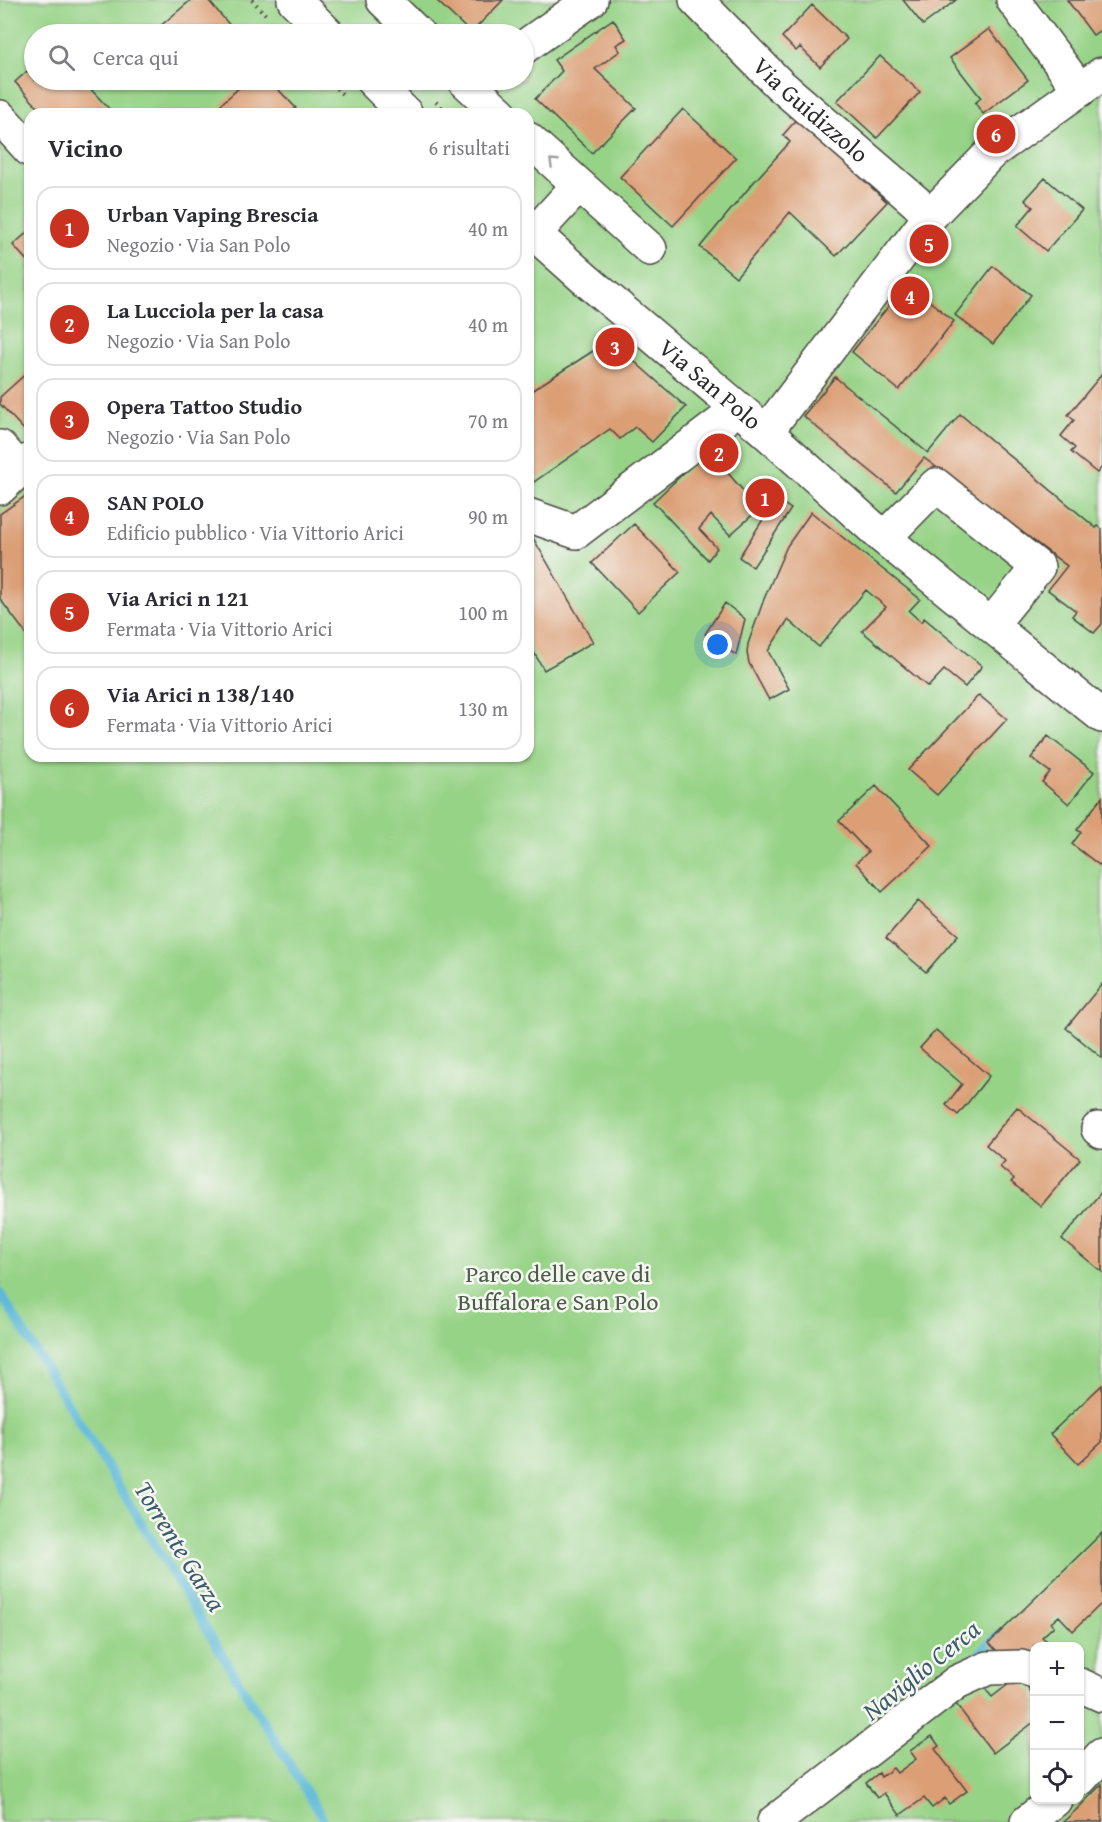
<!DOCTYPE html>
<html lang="it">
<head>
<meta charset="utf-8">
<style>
	body { margin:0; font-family:"Gentium Book Plus",serif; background:#f7f7f7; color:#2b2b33 }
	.controls { position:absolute; right:18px; bottom:18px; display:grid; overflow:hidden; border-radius:12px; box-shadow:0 2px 4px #0004 }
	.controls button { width:54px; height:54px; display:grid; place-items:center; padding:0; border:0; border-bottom:2px solid #e1e1e2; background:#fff; color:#2b2b33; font:30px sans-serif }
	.you { position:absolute; left:718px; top:645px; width:21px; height:21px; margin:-15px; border:4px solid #fff; border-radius:50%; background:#1a73e8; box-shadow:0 0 0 9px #1a73e833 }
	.badge { display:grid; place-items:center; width:39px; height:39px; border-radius:50%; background:#c8321e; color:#fff; font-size:20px; font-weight:700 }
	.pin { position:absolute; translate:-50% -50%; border:3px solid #fff; box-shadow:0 2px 6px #0006 }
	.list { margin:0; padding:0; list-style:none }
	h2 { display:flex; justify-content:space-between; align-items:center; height:78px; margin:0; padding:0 24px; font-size:26px }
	h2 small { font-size:20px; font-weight:400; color:#7c7c81 }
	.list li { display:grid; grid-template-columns:39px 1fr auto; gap:18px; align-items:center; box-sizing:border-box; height:84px; margin:0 12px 12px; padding:0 12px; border:2px solid #e1e1e2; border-radius:18px }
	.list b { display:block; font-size:22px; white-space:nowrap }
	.list p { margin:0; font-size:20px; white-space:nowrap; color:#7c7c81 }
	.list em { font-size:20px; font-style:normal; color:#7c7c81 }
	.icon { flex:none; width:33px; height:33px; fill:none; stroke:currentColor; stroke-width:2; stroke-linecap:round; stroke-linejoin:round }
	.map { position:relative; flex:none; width:1102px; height:1822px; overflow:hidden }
	.search { position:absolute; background:#fff; box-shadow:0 2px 4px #0004; left:24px; top:24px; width:510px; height:66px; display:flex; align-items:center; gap:15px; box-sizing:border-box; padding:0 21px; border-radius:33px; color:#7c7c81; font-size:22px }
	.panel { position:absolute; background:#fff; box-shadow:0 2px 4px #0004; left:24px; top:108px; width:510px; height:654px; border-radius:18px }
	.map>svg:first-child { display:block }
</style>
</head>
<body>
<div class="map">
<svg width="1102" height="1822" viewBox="0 0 1102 1822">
	<rect width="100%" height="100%" fill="#f6f6f2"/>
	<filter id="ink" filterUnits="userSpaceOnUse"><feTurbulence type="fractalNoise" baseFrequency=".0167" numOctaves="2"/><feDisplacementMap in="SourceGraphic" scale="12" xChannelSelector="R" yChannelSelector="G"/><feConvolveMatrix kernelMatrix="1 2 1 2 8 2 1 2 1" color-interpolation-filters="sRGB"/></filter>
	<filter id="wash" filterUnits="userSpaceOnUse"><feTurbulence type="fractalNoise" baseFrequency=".008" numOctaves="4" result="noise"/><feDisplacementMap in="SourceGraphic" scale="24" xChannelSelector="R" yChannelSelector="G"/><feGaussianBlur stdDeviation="1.35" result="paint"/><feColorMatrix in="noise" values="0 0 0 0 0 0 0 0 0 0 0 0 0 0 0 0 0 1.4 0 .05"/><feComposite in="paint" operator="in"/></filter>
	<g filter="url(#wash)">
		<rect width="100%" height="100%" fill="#f0dcbb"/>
		<path fill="#97d387" stroke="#617f59" stroke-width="1.5" fill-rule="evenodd" d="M 0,0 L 1102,0 L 1102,1822 L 0,1822 ZM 34,34 L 524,34 L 524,80 L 34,80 ZM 30,114 L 528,114 L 528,756 L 30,756 ZM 1034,1646 L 1080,1646 L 1080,1800 L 1034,1800 Z"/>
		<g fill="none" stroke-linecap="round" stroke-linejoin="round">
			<path stroke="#5ab8d8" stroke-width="9" d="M 0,1293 L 325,1822
				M 970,1662 L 997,1636"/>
		</g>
		<g id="blocks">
			<path fill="#db9e75" d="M 191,0 L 208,0 L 233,29 L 226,34 L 151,34 Z
				M 436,0 L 503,0 L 471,33 Z
				M 903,0 L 956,0 L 923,25 Z
				M 1067,0 L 1102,0 L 1102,29 L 1093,35 Z
				M 812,5 L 847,39 L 820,67 L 800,47 L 796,51 L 782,37 Z
				M 613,19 L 626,39 L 616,45 L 620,51 L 595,69 L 636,108 L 592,153 L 535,99 L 562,71 L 554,60 Z
				M 989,29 L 1028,80 L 983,114 L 975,103 L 981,98 L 950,58 Z
				M 880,56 L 920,92 L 877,138 L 837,101 Z
				M 34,65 L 34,80 L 82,80 L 114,114 L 44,114 L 15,82 Z
				M 248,80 L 269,80 L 296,108 L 289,114 L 230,114 L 221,104 Z
				M 683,109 L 736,158 L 673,226 L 620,177 Z
				M 798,118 L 887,202 L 836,256 L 790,212 L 736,277 L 700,247 L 753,183 L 790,142 L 783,135 Z
				M 1045,178 L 1082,210 L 1046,251 L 1017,226 L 1033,207 L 1025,200 Z
				M 30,230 L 30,264 L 13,245 Z
				M 993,266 L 1031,295 L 993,344 L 955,315 Z
				M 907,283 L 954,321 L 899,390 L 852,352 Z
				M 610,340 L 686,407 L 652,442 L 635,427 L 620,439 L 610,429 L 528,486 L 528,393 Z
				M 30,370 L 30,428 L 26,432 L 0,404 L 0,397 Z
				M 1102,374 L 1102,467 L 1097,473 L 1071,452 L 1075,448 L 1061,436 L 1074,420 L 1068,415 Z
				M 835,377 L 928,453 L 960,414 L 1096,528 L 1098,526 L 1102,529 L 1102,624 L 1094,633 L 1072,616 L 1076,611 L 1048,590 L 1067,566 L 924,458 L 896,492 L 803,416 Z
				M 708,450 L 759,509 L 730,535 L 711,515 L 699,529 L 717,548 L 708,560 L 653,502 Z
				M 30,493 L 30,639 L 0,599 L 0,514 Z
				M 776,499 L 791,509 L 753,567 L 739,557 Z
				M 811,512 L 920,599 L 909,611 L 921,622 L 924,618 L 982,666 L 965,687 L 944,670 L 928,687 L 862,631 L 886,607 L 866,590 L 819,647 L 788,620 L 768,651 L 789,689 L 769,700 L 749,663 L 747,653 L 748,644 L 764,599 L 787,546 Z
				M 634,524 L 680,572 L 638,612 L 592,563 Z
				M 532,536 L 593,642 L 544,670 L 528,642 L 528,539 Z
				M 725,603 L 745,619 L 736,655 L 705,634 Z
				M 979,695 L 1007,719 L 937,795 L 908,770 Z
				M 1048,736 L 1094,772 L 1069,804 L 1042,782 L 1050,772 L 1031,758 Z
				M 876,786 L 932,846 L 882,892 L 856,863 L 868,852 L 839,821 Z
				M 1102,797 L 1102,862 L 1099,865 L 1072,844 L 1081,832 L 1077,830 Z
				M 918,901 L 958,935 L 926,972 L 886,938 Z
				M 1102,984 L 1102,1058 L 1066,1028 Z
				M 936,1030 L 989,1076 L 958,1115 L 946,1105 L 962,1084 L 920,1048 Z
				M 1017,1107 L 1080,1159 L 1041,1206 L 1011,1182 L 1014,1179 L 1000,1167 L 1005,1161 L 986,1145 Z
				M 1102,1191 L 1102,1272 L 1062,1239 Z
				M 1102,1385 L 1102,1442 L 1078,1464 L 1050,1434 Z
				M 1102,1533 L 1102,1603 L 1073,1631 L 1059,1616 L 1051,1623 L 1054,1626 L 1042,1637 L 1047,1641 L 1041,1646 L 1034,1646 L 1034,1653 L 1027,1660 L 1001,1655 L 989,1643 Z
				M 1019,1676 L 1034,1697 L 1034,1722 L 993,1753 L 956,1704 L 982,1685 L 992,1697 Z
				M 932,1736 L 939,1746 L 935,1749 L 967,1791 L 949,1804 L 945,1798 L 932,1808 L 924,1798 L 900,1815 L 884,1793 L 877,1798 L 866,1783 L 879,1773 L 881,1777 L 893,1768 L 897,1773 L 916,1759 L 910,1751 Z
				M 1102,1784 L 1102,1822 L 1063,1822 L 1075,1811 Z"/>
		</g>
	</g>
	<g filter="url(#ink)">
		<use href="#blocks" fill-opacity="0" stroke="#494641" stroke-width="1.5"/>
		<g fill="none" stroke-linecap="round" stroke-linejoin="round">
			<defs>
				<g id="minor">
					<path d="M 383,0 L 418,34"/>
					<path id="s1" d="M 696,0 L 779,84 L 931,215"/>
					<path d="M 1013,0 L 1080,90"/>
					<path d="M 524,47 L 591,0"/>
					<path d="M 464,80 L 501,114"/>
					<path d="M 0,117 L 30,150"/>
					<path d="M 528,139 L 650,249"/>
					<path d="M 534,234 L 578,186"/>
					<path d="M 766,432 L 931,215 L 992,152 L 1102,74"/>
					<path d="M 0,447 L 20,469"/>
					<path d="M 0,488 L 30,460"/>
					<path d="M 528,515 L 576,532 L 722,422 L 734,406"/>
					<path d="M 884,538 L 936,485 L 1038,567 L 991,625"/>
					<path d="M 1098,1129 L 1102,1132"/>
					<path d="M 1080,1685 L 1102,1695"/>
					<path d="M 1080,1779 L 1102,1755"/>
					<path d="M 774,1822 L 957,1682 L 988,1668 L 1021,1667 L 1034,1671"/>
					<path d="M 1027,1822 L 1055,1800"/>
				</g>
				<g id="major">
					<path d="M 294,0 L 328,34"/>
					<path d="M 372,80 L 406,114"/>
					<path id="s2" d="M 528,228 L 584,278 L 766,432 L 884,538 L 1102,716"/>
				</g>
			</defs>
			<use href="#minor" stroke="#494641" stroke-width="36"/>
			<use href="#major" stroke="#494641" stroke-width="36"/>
			<path stroke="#494641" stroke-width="4" stroke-dasharray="1.5 4.5" stroke-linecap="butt" d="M 252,0 L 266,15
				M 328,80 L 344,96
				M 436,102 L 449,114"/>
			<use href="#minor" stroke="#fff" stroke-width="33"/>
			<use href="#major" stroke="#fff" stroke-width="33"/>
		</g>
		<defs><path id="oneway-chevron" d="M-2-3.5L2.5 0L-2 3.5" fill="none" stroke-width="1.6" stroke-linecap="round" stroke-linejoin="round" transform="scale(1.5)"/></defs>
		<use stroke="#a0a0a0" href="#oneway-chevron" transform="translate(553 162) rotate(-137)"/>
	</g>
	<g text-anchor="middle" stroke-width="5" stroke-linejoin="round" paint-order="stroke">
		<g font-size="24" fill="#2b2b2b" stroke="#f6f6f2">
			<text dy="8" stroke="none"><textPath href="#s1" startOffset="159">Via Guidizzolo</textPath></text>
			<text dy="8" stroke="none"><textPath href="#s2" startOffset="240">Via San Polo</textPath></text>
		</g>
		<g font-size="24" fill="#4b5d47" stroke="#f6f6f2">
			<text x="558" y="1282">Parco delle cave di<tspan x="558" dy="28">Buffalora e San Polo</tspan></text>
		</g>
		<g font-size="26" font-style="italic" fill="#3b5c68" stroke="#f6f6f2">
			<text transform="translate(180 1546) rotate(58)" y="9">Torrente Garza</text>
			<text transform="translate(921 1670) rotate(-39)" y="9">Naviglio Cerca</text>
		</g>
	</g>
</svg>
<div class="controls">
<button>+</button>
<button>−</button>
<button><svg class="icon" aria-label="locate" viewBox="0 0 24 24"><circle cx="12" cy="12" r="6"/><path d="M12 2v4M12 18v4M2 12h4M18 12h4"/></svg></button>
</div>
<div class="you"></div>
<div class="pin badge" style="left:765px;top:498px">1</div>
<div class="pin badge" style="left:719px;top:453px">2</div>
<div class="pin badge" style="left:615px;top:347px">3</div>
<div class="pin badge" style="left:910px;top:296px">4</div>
<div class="pin badge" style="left:929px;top:244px">5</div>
<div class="pin badge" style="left:996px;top:134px">6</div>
<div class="search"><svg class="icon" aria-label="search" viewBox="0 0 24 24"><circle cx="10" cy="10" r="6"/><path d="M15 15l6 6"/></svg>Cerca qui</div>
<section class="panel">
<h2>Vicino<small>6 risultati</small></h2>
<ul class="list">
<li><span class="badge">1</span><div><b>Urban Vaping Brescia</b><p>Negozio · Via San Polo</p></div><em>40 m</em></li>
<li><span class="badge">2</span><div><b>La Lucciola per la casa</b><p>Negozio · Via San Polo</p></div><em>40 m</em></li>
<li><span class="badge">3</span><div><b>Opera Tattoo Studio</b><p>Negozio · Via San Polo</p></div><em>70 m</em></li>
<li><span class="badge">4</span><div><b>SAN POLO</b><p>Edificio pubblico · Via Vittorio Arici</p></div><em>90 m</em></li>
<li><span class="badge">5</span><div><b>Via Arici n 121</b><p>Fermata · Via Vittorio Arici</p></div><em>100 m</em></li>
<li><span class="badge">6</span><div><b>Via Arici n 138/140</b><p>Fermata · Via Vittorio Arici</p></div><em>130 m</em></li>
</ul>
</section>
</div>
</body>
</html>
